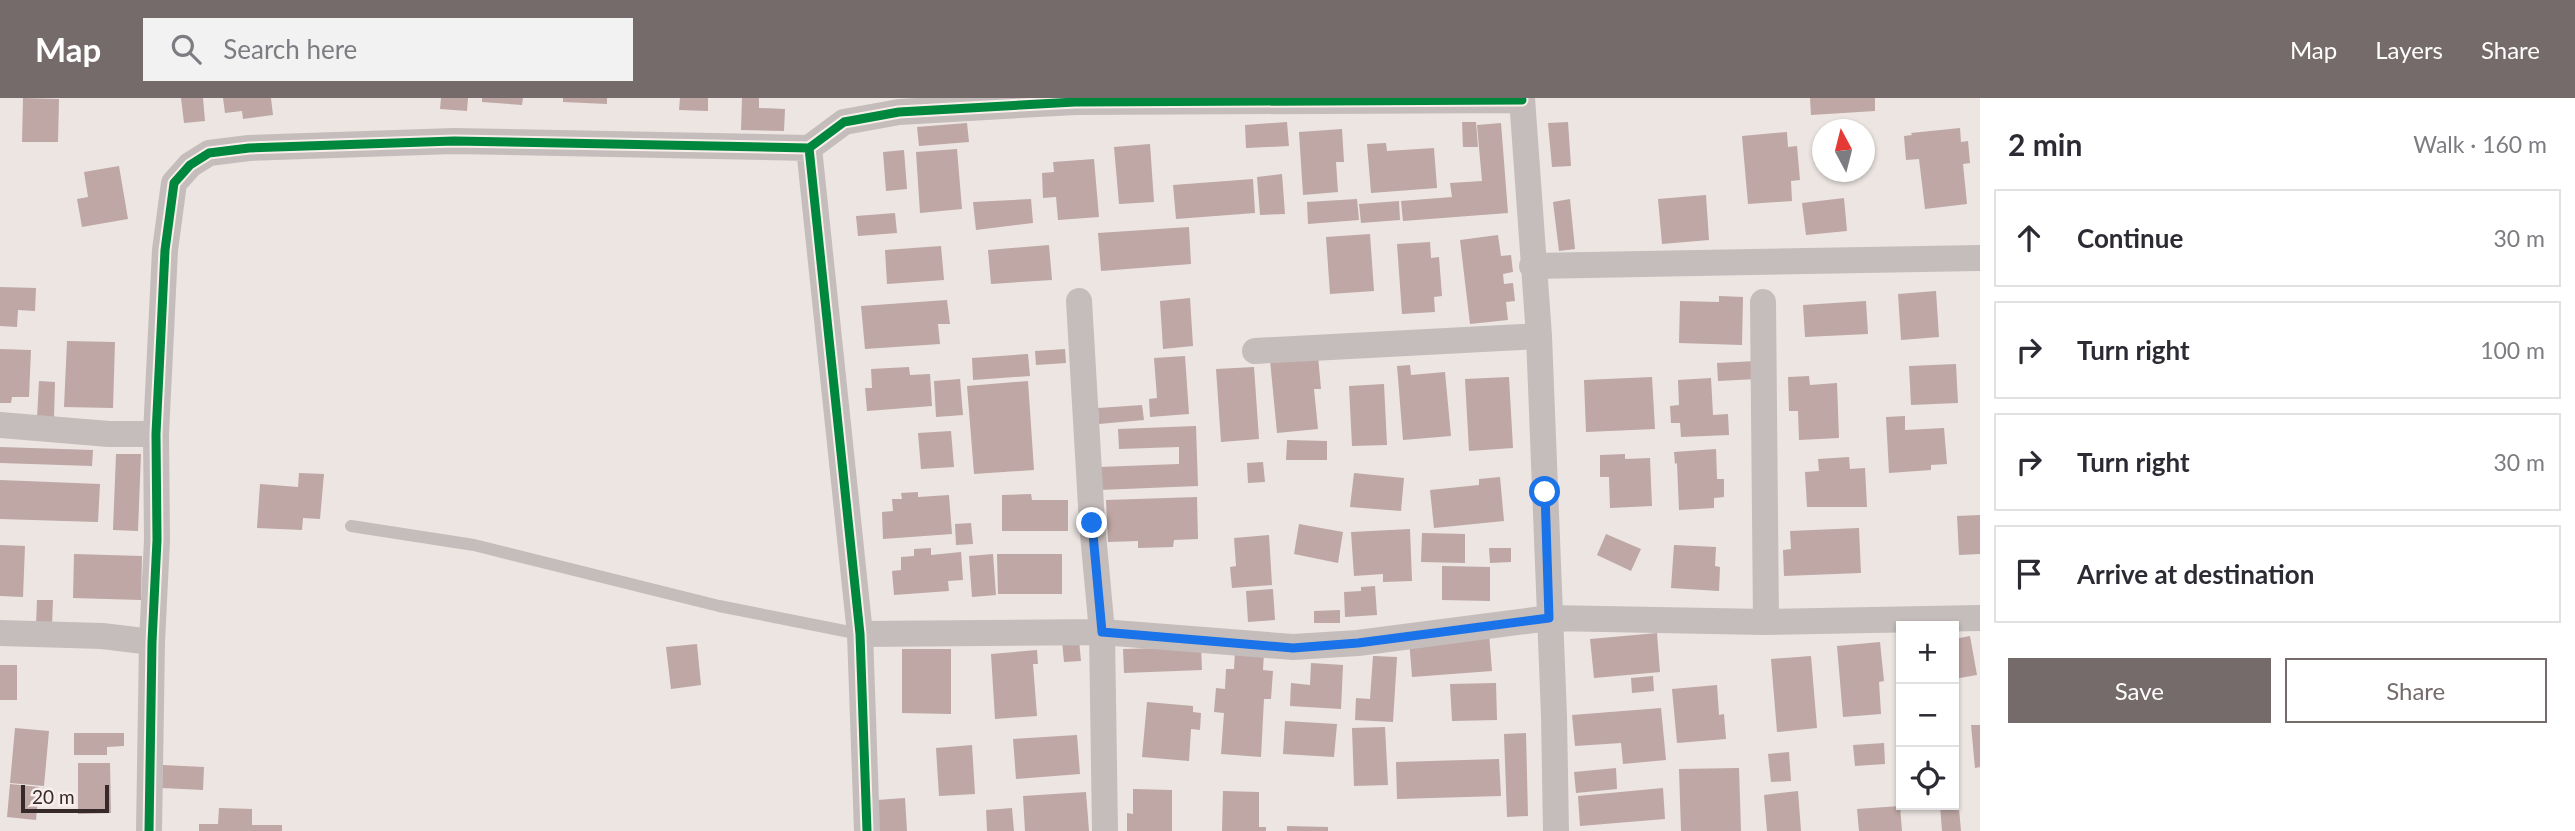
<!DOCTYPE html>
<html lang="en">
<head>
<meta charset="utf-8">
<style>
	body { margin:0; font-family:Lato,sans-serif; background:#f2f2f3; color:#2b2b33 }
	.controls { position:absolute; right:21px; bottom:21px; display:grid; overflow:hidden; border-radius:0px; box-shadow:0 2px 5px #0004 }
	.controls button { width:63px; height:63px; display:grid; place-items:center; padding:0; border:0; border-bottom:2px solid #e1e1e2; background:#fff; color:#2b2b33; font:35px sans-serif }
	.compass { position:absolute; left:1812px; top:21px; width:63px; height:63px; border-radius:50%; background:#fff; box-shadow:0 2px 5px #0004; rotate:353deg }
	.scale { position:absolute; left:21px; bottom:18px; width:88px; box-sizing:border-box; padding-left:7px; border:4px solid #352a29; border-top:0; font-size:19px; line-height:24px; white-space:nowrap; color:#352a29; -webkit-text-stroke:5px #f8eeea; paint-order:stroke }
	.stop { position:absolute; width:21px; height:21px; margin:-16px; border:5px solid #1a73e8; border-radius:50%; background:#fff }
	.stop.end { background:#1a73e8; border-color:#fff; box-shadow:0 2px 7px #0008 }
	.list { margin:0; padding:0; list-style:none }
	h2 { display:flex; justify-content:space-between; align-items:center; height:91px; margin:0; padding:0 28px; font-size:30px }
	h2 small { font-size:23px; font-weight:400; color:#7c7c81 }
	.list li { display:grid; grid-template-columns:46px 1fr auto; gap:21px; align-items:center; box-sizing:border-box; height:98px; margin:0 14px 14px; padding:0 14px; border:2px solid #e1e1e2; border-radius:0px }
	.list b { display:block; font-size:26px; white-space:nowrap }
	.list em { font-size:23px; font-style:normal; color:#7c7c81 }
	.actions { display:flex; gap:14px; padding:21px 28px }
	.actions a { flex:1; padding:16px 0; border:2px solid #756b6a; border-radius:0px; text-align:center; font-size:24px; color:#756b6a }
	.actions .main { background:#756b6a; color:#fff }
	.icon { flex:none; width:38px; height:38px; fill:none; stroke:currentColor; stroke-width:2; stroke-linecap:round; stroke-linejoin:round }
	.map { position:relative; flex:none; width:1980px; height:733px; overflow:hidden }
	header { display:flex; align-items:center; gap:42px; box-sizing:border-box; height:98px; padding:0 35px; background:#756b6a; color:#fff }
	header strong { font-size:33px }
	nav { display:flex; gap:38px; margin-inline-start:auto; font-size:24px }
	.search { width:490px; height:63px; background:#f2f2f3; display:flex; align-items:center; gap:18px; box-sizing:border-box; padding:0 24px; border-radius:0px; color:#7c7c81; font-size:26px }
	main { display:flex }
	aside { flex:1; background:#fff }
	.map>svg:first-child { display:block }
</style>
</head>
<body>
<header>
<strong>Map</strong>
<div class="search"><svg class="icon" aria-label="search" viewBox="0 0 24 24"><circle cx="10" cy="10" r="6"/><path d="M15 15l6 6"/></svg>Search here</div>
<nav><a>Map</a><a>Layers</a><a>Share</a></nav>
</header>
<main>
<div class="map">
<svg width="1980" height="733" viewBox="0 0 1980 733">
	<rect width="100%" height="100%" fill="#ece5e2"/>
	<path fill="#bea7a5" d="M 23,0 L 59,1 L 58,44 L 22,44 Z
		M 181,0 L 203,0 L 205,23 L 184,25 Z
		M 223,0 L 271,0 L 273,17 L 243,21 L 242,13 L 225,15 Z
		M 441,0 L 468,0 L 467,13 L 440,11 Z
		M 482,0 L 523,0 L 522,7 L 482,4 Z
		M 563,0 L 607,0 L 607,6 L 563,4 Z
		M 680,0 L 708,0 L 708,13 L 679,12 Z
		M 742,0 L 759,0 L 759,10 L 785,11 L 784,33 L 741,32 Z
		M 1810,0 L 1875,0 L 1875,13 L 1811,17 Z
		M 1287,24 L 1289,48 L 1246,50 L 1245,27 Z
		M 1462,24 L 1476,24 L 1478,49 L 1463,49 Z
		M 1568,24 L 1571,68 L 1552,69 L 1548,25 Z
		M 967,25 L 969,44 L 919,48 L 917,29 Z
		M 1501,25 L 1508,115 L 1403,123 L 1401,103 L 1452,99 L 1450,85 L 1482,83 L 1477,27 Z
		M 1960,30 L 1961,44 L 1968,43 L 1970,65 L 1963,66 L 1967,106 L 1925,111 L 1919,61 L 1906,62 L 1904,38 L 1912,37 L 1911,35 Z
		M 1342,31 L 1344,64 L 1336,64 L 1338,94 L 1303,97 L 1299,34 Z
		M 1787,34 L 1788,49 L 1797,48 L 1800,82 L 1791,83 L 1792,103 L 1748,106 L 1742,38 Z
		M 1386,45 L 1387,53 L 1434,50 L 1437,90 L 1371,95 L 1367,46 Z
		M 1150,46 L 1154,104 L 1119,106 L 1114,49 Z
		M 957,51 L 962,111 L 920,115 L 916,54 Z
		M 904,52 L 907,91 L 886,93 L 883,54 Z
		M 1094,61 L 1099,119 L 1058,122 L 1056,99 L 1043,100 L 1042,75 L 1054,74 L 1053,64 Z
		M 119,68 L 128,121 L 82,129 L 77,101 L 88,99 L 84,74 Z
		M 1282,76 L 1285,116 L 1260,117 L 1257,79 Z
		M 1253,81 L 1255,115 L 1176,121 L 1173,87 Z
		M 1706,97 L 1709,142 L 1662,146 L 1658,101 Z
		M 1844,100 L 1847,133 L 1806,137 L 1802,105 Z
		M 1031,101 L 1033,125 L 976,132 L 973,104 Z
		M 1357,101 L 1359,122 L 1308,126 L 1307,104 Z
		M 1570,101 L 1575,151 L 1559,153 L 1553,104 Z
		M 1399,103 L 1400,122 L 1361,125 L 1359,106 Z
		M 895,115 L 897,135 L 858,138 L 856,118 Z
		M 1189,129 L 1191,166 L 1101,173 L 1098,135 Z
		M 1370,136 L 1374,193 L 1330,196 L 1326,139 Z
		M 1498,137 L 1501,158 L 1511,157 L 1513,174 L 1503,176 L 1504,186 L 1513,185 L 1515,203 L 1506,204 L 1508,222 L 1470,226 L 1460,142 Z
		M 1430,144 L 1431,160 L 1439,159 L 1442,198 L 1434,199 L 1435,214 L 1402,216 L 1397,146 Z
		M 1049,147 L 1052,182 L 991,186 L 988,152 Z
		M 941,148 L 944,182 L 887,186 L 885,152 Z
		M 0,189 L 36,190 L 35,213 L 18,212 L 17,229 L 0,228 Z
		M 1936,193 L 1939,239 L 1901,242 L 1898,196 Z
		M 1719,198 L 1743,199 L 1742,247 L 1679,245 L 1680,203 L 1719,204 Z
		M 1190,200 L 1193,248 L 1163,251 L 1160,203 Z
		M 947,202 L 950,226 L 938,226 L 940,246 L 865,251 L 861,208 Z
		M 1866,203 L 1868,236 L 1805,239 L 1803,207 Z
		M 67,243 L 115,244 L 113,310 L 64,309 Z
		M 0,251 L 31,252 L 29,299 L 12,299 L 11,305 L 0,305 Z
		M 1065,251 L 1066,265 L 1036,267 L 1035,253 Z
		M 1028,256 L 1030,278 L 973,282 L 972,260 Z
		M 1185,258 L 1189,316 L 1150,319 L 1149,301 L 1157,300 L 1154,260 Z
		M 1318,258 L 1321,291 L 1314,291 L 1318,331 L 1277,335 L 1270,262 Z
		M 1756,263 L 1757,281 L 1718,283 L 1717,265 Z
		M 1956,266 L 1958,305 L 1911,307 L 1909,268 Z
		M 1410,267 L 1411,277 L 1445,274 L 1451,338 L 1403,342 L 1397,268 Z
		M 909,269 L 910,277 L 930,276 L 932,308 L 867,313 L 865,290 L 872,290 L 871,271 Z
		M 1254,269 L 1259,341 L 1221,344 L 1216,271 Z
		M 1809,278 L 1810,287 L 1837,285 L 1839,340 L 1799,342 L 1798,313 L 1789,313 L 1788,279 Z
		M 1509,279 L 1513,350 L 1469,353 L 1465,281 Z
		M 1652,279 L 1655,331 L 1586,334 L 1584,282 Z
		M 1711,280 L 1713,317 L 1728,316 L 1729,337 L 1681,339 L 1680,325 L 1671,325 L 1670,308 L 1679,307 L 1678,282 Z
		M 960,281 L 963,317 L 936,319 L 934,283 Z
		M 39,283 L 55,284 L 54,320 L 37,320 Z
		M 1028,283 L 1034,372 L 974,376 L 967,288 Z
		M 1384,286 L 1387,347 L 1352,348 L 1349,288 Z
		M 1142,307 L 1144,322 L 1099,326 L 1098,310 Z
		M 1905,318 L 1905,332 L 1944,330 L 1947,366 L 1931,367 L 1931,372 L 1889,375 L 1886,319 Z
		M 1196,328 L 1198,388 L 1099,392 L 1098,369 L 1179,366 L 1179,349 L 1119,351 L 1118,331 Z
		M 951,333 L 954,369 L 921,371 L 918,335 Z
		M 1287,342 L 1327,343 L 1327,362 L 1286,362 Z
		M 0,349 L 93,352 L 92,368 L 0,365 Z
		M 1716,351 L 1717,381 L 1724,381 L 1724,399 L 1714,400 L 1714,410 L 1679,412 L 1677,365 L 1675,366 L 1674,354 Z
		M 116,356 L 141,356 L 138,433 L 113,432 Z
		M 1625,356 L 1625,361 L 1650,360 L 1652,408 L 1610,410 L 1609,379 L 1600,379 L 1600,357 Z
		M 1849,359 L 1850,371 L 1865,370 L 1867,409 L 1807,409 L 1805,374 L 1819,373 L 1818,361 Z
		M 1263,364 L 1265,384 L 1248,385 L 1247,365 Z
		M 299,375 L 324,376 L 320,421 L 303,420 L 302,432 L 257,430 L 260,386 L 298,389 Z
		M 1354,375 L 1404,380 L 1401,413 L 1350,409 Z
		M 1500,379 L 1504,423 L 1434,430 L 1430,392 L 1479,387 L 1479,381 Z
		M 0,382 L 100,386 L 98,424 L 0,421 Z
		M 918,394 L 918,399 L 949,397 L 952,436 L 883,441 L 882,414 L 893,413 L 892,401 L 902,401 L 901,395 Z
		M 1031,396 L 1032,402 L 1068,402 L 1068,433 L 1002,433 L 1002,397 Z
		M 1197,399 L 1198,441 L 1174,442 L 1173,449 L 1138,450 L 1138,443 L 1108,444 L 1106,402 Z
		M 1980,417 L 1980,456 L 1959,457 L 1957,418 Z
		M 971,425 L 973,446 L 956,447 L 955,426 Z
		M 1299,426 L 1343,434 L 1338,465 L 1294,456 Z
		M 1859,430 L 1861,475 L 1784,478 L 1783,452 L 1791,451 L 1790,433 Z
		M 1410,431 L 1412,483 L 1383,484 L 1383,476 L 1354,478 L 1351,434 Z
		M 1422,435 L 1465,436 L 1465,465 L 1421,464 Z
		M 1606,436 L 1641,451 L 1631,473 L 1597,457 Z
		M 1269,437 L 1272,487 L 1232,490 L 1230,469 L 1236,468 L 1234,440 Z
		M 0,447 L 25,448 L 23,499 L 0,498 Z
		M 1674,447 L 1716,449 L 1715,468 L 1720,469 L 1719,493 L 1671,490 Z
		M 931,450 L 931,457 L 961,454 L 963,482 L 948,483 L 949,493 L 894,497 L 892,473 L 901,472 L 901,459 L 914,458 L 914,451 Z
		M 1489,450 L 1511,450 L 1511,464 L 1490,465 Z
		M 74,456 L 142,458 L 141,502 L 73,500 Z
		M 993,456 L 996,497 L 972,499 L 969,458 Z
		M 997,456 L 1062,456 L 1062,496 L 998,496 Z
		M 1442,468 L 1490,469 L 1490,503 L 1442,502 Z
		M 1375,488 L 1377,517 L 1345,519 L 1344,494 L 1361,493 L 1361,489 Z
		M 1273,491 L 1275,522 L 1248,524 L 1246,493 Z
		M 37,502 L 53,502 L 52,528 L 36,527 Z
		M 1340,512 L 1340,525 L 1314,525 L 1314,513 Z
		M 1489,535 L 1492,573 L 1412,579 L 1409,541 Z
		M 1657,535 L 1660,574 L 1594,580 L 1590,541 Z
		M 1970,538 L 1977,577 L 1954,581 L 1954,541 Z
		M 1079,542 L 1081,563 L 1064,564 L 1062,543 Z
		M 1880,544 L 1884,583 L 1879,584 L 1881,616 L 1843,619 L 1837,548 Z
		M 697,546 L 701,587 L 671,591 L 666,549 Z
		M 1201,549 L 1202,572 L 1124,575 L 1123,551 Z
		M 902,551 L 951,551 L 951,616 L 902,615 Z
		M 1037,552 L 1038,566 L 1033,566 L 1037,618 L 995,621 L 991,556 Z
		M 1235,552 L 1264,554 L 1263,572 L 1273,573 L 1271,601 L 1264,601 L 1261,659 L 1221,656 L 1224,615 L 1214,614 L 1216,590 L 1225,591 L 1226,571 L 1234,571 Z
		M 1373,558 L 1397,559 L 1393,624 L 1355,622 L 1356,600 L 1370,601 Z
		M 1811,558 L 1817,630 L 1777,634 L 1771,561 Z
		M 1311,565 L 1343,567 L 1341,611 L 1290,608 L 1291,585 L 1310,587 Z
		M 0,567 L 17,567 L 17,602 L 0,602 Z
		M 1653,578 L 1654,593 L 1632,595 L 1631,580 Z
		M 1496,585 L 1497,622 L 1452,623 L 1450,586 Z
		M 1717,587 L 1719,617 L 1724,616 L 1726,641 L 1677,645 L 1672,591 Z
		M 1147,604 L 1193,608 L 1193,614 L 1201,615 L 1200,632 L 1191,631 L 1189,663 L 1142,659 Z
		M 1661,610 L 1666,662 L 1623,666 L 1621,645 L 1575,648 L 1572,617 Z
		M 1285,623 L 1337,626 L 1334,659 L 1283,656 Z
		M 1971,627 L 1980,627 L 1980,669 L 1975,670 Z
		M 1385,629 L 1388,687 L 1354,688 L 1352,630 Z
		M 15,630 L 49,633 L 44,688 L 10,685 Z
		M 74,635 L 124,635 L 124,648 L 107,649 L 107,657 L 74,657 Z
		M 1526,635 L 1528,718 L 1507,719 L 1504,636 Z
		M 1077,637 L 1080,676 L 1016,681 L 1013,641 Z
		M 1884,645 L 1885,666 L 1855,668 L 1853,647 Z
		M 972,647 L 975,696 L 939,698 L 936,650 Z
		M 1789,654 L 1791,683 L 1771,684 L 1768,656 Z
		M 1499,661 L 1501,698 L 1397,701 L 1396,664 Z
		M 78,665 L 110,665 L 111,715 L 78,716 Z
		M 163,667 L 204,669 L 203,692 L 162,690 Z
		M 1616,670 L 1617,691 L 1576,695 L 1574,674 Z
		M 1739,670 L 1741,733 L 1681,733 L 1679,671 Z
		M 10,686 L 39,689 L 36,722 L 7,719 Z
		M 1663,690 L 1665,721 L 1580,728 L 1578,698 Z
		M 1133,691 L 1172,692 L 1172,733 L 1127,733 L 1127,715 L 1133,716 Z
		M 1223,693 L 1259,694 L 1259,729 L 1266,729 L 1266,733 L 1222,733 Z
		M 1798,693 L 1801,733 L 1767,733 L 1764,697 Z
		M 1086,694 L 1089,733 L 1025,733 L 1023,698 Z
		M 1958,699 L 1961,733 L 1942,733 L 1940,707 L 1954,707 L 1954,700 Z
		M 905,700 L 907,733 L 879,733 L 877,702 Z
		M 1900,708 L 1902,733 L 1859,733 L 1857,711 Z
		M 219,710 L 252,711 L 252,727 L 282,727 L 282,733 L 199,733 L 199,726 L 218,726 Z
		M 1012,710 L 1014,733 L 987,733 L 986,712 Z
		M 1287,728 L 1328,729 L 1328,733 L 1287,733 Z"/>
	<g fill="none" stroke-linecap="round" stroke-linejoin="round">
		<path stroke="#c5bdbb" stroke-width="12" d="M 351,428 L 474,447 L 719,508 L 860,536"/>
		<path stroke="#c5bdbb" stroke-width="26" d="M 1522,0 L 1539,238 L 1554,618 L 1556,733
			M 1532,168 L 1980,160
			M 1079,203 L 1092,425 L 1102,534 L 1105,733
			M 1763,204 L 1766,524
			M 1255,253 L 1539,238
			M 0,327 L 109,336 L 156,336
			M 0,535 L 102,538 L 152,544
			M 860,536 L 1102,534 L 1293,549 L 1358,545 L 1549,520 L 1766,524 L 1980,520
			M 149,733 L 152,544 L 157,442 L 156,336 L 165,152 L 174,85 L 190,67 L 209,55 L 249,50 L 454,43 L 809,50
			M 867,733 L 860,536 L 809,50 L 844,24 L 899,14 L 1075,4 L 1522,2"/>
		<defs>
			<path id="cycleway" d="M 149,733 L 152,544 L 157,442 L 156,336 L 165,152 L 174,85 L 190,67 L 209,55 L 249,50 L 454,43 L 809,50
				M 867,733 L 860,536 L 809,50 L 844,24 L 899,14 L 1075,4 L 1522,2"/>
		</defs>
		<use href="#cycleway" stroke="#f8eeea" stroke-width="13"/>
		<use href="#cycleway" stroke="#00873e" stroke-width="9"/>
	</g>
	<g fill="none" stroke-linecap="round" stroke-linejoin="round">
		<path stroke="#1a73e8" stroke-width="9" d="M 1092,425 L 1102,534 L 1293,550 L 1358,545 L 1549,520 L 1545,394"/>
	</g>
</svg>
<div class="controls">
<button>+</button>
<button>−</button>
<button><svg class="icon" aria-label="locate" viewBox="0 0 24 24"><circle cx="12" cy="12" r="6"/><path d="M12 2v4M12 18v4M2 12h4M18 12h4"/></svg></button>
</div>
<svg class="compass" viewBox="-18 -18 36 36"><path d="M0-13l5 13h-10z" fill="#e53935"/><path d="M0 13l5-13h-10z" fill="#7c7c81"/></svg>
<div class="scale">20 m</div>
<div class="stop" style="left:1545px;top:394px"></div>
<div class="stop end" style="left:1092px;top:425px"></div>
</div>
<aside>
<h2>2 min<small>Walk · 160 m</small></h2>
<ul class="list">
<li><svg class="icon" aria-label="ahead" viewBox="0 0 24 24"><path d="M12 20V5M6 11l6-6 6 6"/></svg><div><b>Continue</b></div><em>30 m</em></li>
<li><svg class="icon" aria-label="right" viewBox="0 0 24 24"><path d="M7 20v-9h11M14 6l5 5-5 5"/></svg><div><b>Turn right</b></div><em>100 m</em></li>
<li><svg class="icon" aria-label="right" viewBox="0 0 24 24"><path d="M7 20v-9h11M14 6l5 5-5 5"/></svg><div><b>Turn right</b></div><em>30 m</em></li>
<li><svg class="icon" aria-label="arrive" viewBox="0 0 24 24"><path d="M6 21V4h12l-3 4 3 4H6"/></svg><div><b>Arrive at destination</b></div></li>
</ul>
<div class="actions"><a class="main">Save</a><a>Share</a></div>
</aside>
</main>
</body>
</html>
